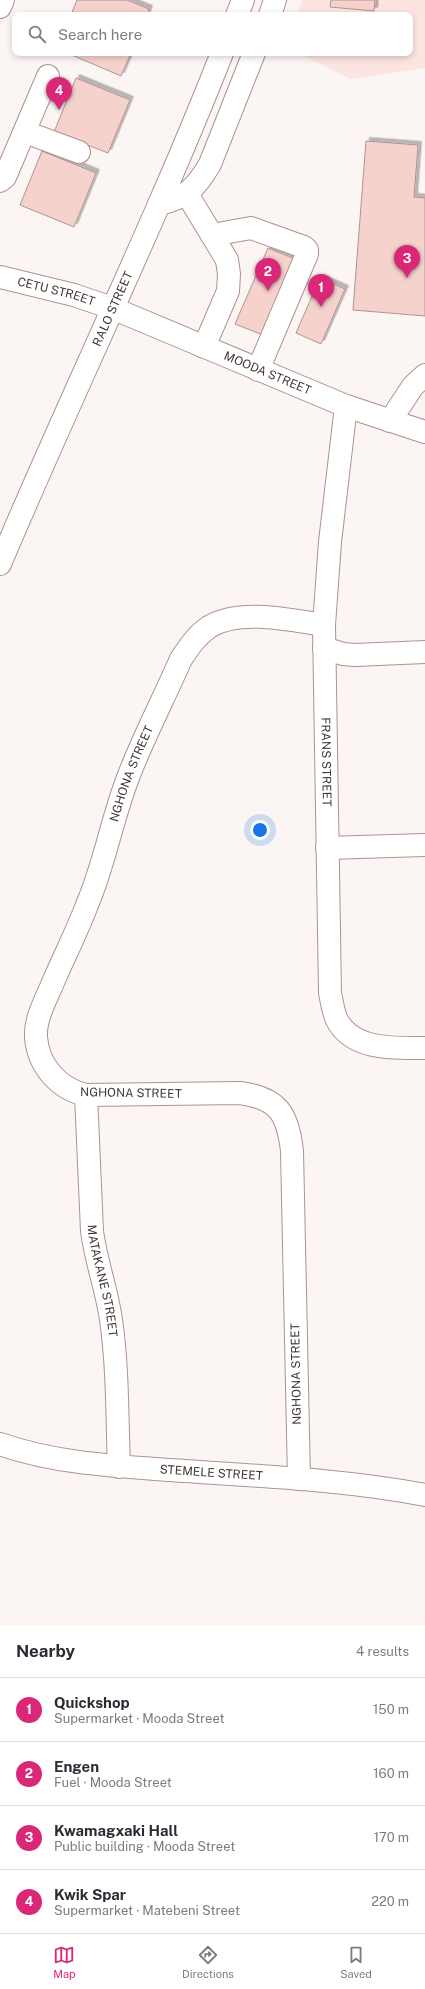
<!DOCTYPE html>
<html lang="en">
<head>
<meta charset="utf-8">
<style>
	body { margin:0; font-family:"Public Sans",sans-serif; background:#f2f2f3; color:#2b2b33 }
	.you { position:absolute; left:260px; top:830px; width:14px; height:14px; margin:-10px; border:3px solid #fff; border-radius:50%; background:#1a73e8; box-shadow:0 0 0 6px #1a73e833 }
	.badge { display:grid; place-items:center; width:26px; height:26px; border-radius:50%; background:#db2777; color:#fff; font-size:13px; font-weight:700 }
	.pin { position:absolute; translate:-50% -33px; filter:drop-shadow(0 1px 2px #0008) }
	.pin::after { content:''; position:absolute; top:21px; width:14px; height:12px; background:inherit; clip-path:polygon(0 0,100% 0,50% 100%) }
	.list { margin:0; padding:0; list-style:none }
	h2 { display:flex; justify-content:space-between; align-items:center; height:52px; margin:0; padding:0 16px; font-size:17px }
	h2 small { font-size:13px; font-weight:400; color:#7c7c81 }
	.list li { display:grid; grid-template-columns:26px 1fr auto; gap:12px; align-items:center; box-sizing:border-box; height:64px; padding:0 16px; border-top:1px solid #e1e1e2 }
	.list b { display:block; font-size:15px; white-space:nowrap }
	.list p { margin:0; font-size:13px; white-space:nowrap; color:#7c7c81 }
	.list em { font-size:13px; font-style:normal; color:#7c7c81 }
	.icon { flex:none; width:22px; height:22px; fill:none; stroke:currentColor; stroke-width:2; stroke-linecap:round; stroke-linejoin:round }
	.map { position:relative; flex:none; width:425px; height:1625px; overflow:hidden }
	.search { position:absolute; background:#fff; box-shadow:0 2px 6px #0003; left:12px; right:12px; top:12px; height:44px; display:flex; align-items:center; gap:10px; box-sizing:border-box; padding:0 14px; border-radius:8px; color:#7c7c81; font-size:15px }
	.sheet { height:308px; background:#fff }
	nav { display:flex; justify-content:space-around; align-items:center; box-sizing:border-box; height:56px; border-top:1px solid #e1e1e2; background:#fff; font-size:11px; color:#7c7c81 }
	nav a { display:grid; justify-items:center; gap:2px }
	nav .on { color:#db2777 }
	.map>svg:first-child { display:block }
</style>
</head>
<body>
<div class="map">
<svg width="425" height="1625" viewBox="0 0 425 1625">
	<defs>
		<filter id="shadow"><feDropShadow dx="3.5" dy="-3.5" stdDeviation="0" flood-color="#0004"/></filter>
	</defs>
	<rect width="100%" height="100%" fill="#fbf5f4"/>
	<path fill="#fce4e1" d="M 302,0 L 425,0 L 425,68 L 350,79 L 298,53 L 410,53 L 410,15 L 297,15 Z"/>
	<path fill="#f6d2cd" stroke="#b09390" filter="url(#shadow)" d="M 77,0 L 127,0 L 149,9 L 147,15 L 71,15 Z
		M 331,0 L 375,0 L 374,11 L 330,7 Z
		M 67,53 L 131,53 L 121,76 Z
		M 76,78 L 130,100 L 108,153 L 54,132 Z
		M 366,141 L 418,145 L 414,197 L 425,198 L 425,316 L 353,310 Z
		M 42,151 L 96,173 L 74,227 L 20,205 Z
		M 268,248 L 295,259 L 263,335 L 235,324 Z
		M 320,278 L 345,289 L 321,344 L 296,333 Z"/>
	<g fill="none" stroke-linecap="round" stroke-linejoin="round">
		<defs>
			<g id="minor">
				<path d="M 0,7 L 3,0"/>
				<path d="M 237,15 L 243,0"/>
				<path d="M 270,15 L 275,0"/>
				<path d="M 25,132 L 79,152"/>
				<path d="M 0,181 L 5,177 L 48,76"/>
				<path d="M 187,194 L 227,260 L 229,274 L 228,291 L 204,347"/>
				<path d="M 159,204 C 186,198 196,188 210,164 L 254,53"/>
				<path d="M 212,235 L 251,228 L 304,247 L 307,250 L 307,254 L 258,370"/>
				<path id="s1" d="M 0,277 L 74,295 L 112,308 L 346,406 L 425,432"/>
				<path id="s2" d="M 346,406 L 330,542 L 324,625 L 330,993 C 332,1002 333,1012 337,1020 C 353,1051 396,1048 425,1048"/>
				<path d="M 390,421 L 413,386 L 425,375"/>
				<path id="s3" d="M 0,564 C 72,393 154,226 222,53"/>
				<path d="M 324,648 L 343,654 L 355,655 L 425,652"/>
				<path d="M 327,848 L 425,845"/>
				<path id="s4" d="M 86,1095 L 92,1231 C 96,1262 107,1290 111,1320 C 118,1368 117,1418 119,1467"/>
				<path id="s5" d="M 0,1444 C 54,1463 113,1466 170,1470 C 255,1476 341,1479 425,1495"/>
				<path id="s6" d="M 299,1479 L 292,1151 C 288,1115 279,1098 240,1093 L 86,1095 C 59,1089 38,1066 36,1037 C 35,1017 47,998 54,980 C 65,955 77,931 87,905 C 105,863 112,818 129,775 C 144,736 164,698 181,659 C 189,647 197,635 209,627 C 239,608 291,620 324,625"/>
			</g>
		</defs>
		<use href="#minor" stroke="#af928f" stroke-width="24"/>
		<use href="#minor" stroke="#fff" stroke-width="22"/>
	</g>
	<g text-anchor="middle" stroke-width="3" stroke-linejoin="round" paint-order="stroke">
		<g font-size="12" fill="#433736" stroke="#fff">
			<text dy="4" stroke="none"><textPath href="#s1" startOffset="58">CETU STREET</textPath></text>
			<text dy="4" stroke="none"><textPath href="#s3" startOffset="279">RALO STREET</textPath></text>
			<text dy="4" stroke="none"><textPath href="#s1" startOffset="285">MOODA STREET</textPath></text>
			<text dy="4" stroke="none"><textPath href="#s2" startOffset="357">FRANS STREET</textPath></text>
			<text dy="4" stroke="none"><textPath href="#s6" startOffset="932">NGHONA STREET</textPath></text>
			<text transform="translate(131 1093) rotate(1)" y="4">NGHONA STREET</text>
			<text dy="4" stroke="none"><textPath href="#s4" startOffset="187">MATAKANE STREET</textPath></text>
			<text transform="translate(296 1374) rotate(-91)" y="4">NGHONA STREET</text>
			<text dy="4" stroke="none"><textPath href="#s5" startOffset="214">STEMELE STREET</textPath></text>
		</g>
	</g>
</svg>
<div class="you"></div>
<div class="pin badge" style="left:321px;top:307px">1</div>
<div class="pin badge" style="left:268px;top:291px">2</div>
<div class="pin badge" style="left:407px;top:278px">3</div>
<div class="pin badge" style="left:59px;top:110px">4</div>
<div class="search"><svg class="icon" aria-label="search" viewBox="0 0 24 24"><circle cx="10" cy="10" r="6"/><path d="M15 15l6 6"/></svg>Search here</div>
</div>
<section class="sheet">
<h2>Nearby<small>4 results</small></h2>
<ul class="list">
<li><span class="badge">1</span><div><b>Quickshop</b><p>Supermarket · Mooda Street</p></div><em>150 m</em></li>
<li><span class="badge">2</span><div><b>Engen</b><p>Fuel · Mooda Street</p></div><em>160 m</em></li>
<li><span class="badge">3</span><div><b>Kwamagxaki Hall</b><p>Public building · Mooda Street</p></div><em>170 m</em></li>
<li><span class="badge">4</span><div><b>Kwik Spar</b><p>Supermarket · Matebeni Street</p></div><em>220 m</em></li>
</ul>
</section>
<nav>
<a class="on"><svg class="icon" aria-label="map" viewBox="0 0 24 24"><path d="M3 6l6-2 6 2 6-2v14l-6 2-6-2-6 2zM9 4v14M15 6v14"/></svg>Map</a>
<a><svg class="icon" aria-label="directions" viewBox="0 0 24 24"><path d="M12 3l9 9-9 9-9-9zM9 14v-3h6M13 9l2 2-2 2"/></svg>Directions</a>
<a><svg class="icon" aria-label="saved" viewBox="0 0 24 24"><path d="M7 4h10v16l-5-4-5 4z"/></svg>Saved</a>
</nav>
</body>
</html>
